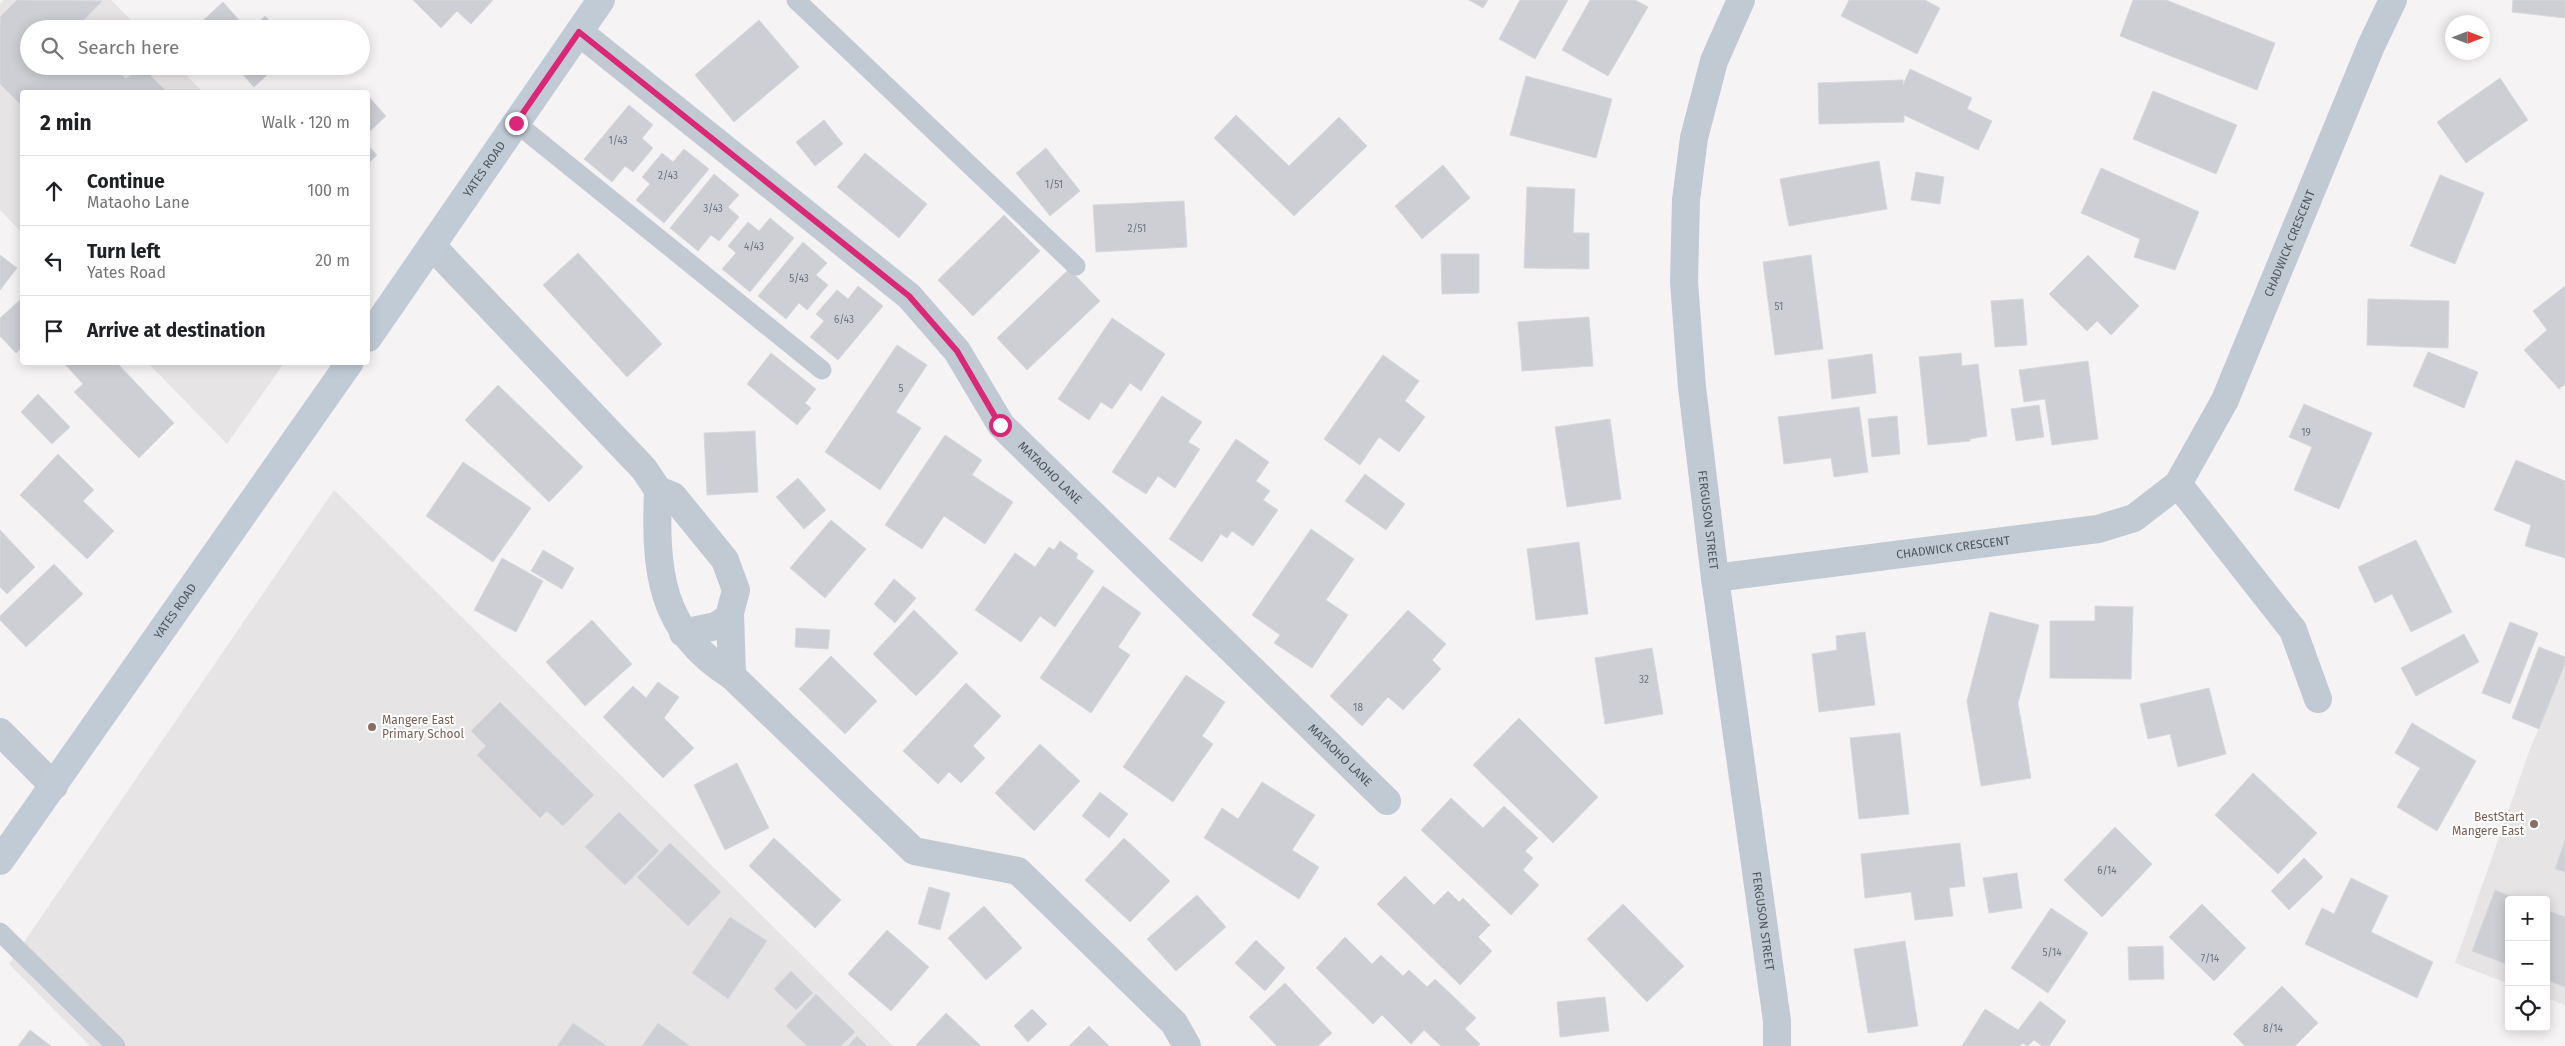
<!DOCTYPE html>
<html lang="en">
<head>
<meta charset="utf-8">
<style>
	body { margin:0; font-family:"Fira Sans",sans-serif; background:#f6f6f6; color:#202124 }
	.controls { position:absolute; right:15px; bottom:15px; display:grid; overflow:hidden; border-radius:5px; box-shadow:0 2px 12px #0003 }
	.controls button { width:45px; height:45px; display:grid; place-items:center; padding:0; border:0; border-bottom:1px solid #e0e0e0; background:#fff; color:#202124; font:25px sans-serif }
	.compass { position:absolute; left:2445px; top:15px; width:45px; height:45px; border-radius:50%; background:#fff; box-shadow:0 2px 12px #0003; rotate:90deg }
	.stop { position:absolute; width:15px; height:15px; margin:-11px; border:4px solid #db2777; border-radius:50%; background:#fff }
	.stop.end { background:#db2777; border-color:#fff; box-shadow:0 1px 5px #0008 }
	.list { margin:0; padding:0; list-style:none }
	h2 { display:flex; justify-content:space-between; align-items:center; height:65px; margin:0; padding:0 20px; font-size:21px }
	h2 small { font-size:16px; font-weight:400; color:#757577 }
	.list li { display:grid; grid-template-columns:32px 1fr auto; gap:15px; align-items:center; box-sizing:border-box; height:70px; padding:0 20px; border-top:1px solid #e0e0e0 }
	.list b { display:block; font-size:19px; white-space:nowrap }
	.list p { margin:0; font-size:16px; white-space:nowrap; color:#757577 }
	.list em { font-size:16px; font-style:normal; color:#757577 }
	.icon { flex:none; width:28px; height:28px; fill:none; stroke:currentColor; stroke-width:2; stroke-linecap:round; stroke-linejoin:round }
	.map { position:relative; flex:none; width:2565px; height:1046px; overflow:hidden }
	.search { position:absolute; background:#fff; box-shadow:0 2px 12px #0003; left:20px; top:20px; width:350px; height:55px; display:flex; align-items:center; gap:12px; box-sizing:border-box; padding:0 18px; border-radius:28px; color:#757577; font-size:19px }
	.panel { position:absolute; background:#fff; box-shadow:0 2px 12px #0003; left:20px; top:90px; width:350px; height:275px; border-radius:5px }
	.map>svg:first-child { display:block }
</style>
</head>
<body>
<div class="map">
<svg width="2565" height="1046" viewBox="0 0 2565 1046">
	<rect width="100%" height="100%" fill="#f5f3f3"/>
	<path fill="#e6e4e5" d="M 4,0 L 111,0 L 140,29 L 29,29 L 29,66 L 177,66 L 203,92 L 22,92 L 22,233 L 0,210 L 0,4 Z
		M 148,363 L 284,363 L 227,444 Z
		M 334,490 L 893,1046 L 90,1046 L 9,964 Z
		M 2565,665 L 2565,1005 L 2546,998 L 2546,900 L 2509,900 L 2509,984 L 2455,963 L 2530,749 Z"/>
	<path fill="#cdcfd5" stroke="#d7d9de" d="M 17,0 L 102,1 L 75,29 L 29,29 L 29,66 L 112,66 L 126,79 L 141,66 L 167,92 L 22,92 L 22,106 L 0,84 L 0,17 Z
		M 413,0 L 493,0 L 471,24 L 457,11 L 441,28 Z
		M 1469,0 L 1488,0 L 1483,8 Z
		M 1520,0 L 1568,0 L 1535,59 L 1499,39 Z
		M 1590,0 L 1635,0 L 1648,7 L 1608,76 L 1562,50 Z
		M 1849,0 L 1925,0 L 1940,8 L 1917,54 L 1841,16 Z
		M 2133,0 L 2166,0 L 2275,43 L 2257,90 L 2120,36 Z
		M 2513,0 L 2565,0 L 2565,18 L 2512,12 Z
		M 223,2 L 247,29 L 201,29 L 198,25 Z
		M 265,16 L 277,29 L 251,29 Z
		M 759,20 L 799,67 L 734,122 L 695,75 Z
		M 235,66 L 277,66 L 254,87 Z
		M 1910,69 L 1972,98 L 1967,109 L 1992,121 L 1978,150 L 1904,115 L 1904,122 L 1819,124 L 1818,83 L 1903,80 L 1903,85 Z
		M 1526,76 L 1612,99 L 1596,158 L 1510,135 Z
		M 2500,78 L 2528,120 L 2466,163 L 2437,122 Z
		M 2153,91 L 2237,125 L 2216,174 L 2133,139 Z
		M 368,96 L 386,116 L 368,133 Z
		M 629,105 L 653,125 L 642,138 L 653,148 L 633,172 L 625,166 L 612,182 L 584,159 Z
		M 1236,115 L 1289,166 L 1339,117 L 1367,146 L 1294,216 L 1214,138 Z
		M 824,120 L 843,144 L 815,166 L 796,142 Z
		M 368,145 L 377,155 L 368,164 Z
		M 1046,148 L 1080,191 L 1050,216 L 1016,173 Z
		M 684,149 L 709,169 L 664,223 L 636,200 L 650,184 L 642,177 L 662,153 L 673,162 Z
		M 865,153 L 927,204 L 899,238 L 837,187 Z
		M 1879,161 L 1887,209 L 1789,226 L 1780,179 Z
		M 1443,165 L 1470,198 L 1422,239 L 1395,206 Z
		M 2101,168 L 2199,212 L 2175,270 L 2134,257 L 2140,239 L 2081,213 Z
		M 1916,172 L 1944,177 L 1940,204 L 1911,200 Z
		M 714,174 L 739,195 L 728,207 L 739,217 L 719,241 L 711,235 L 698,251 L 670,228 Z
		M 2440,175 L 2484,193 L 2455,264 L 2410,246 Z
		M 1527,187 L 1575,189 L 1573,233 L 1589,233 L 1589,269 L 1524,268 Z
		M 1184,201 L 1187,247 L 1096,252 L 1093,205 Z
		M 1004,215 L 1040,251 L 973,316 L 938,280 Z
		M 770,218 L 794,238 L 750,292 L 722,269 L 736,253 L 728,246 L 748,222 L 759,231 Z
		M 803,242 L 827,263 L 816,275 L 828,285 L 807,310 L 799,303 L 786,319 L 758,296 Z
		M 578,253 L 662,344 L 627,377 L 543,285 Z
		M 1441,254 L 1479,254 L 1479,293 L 1442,294 Z
		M 0,255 L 17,268 L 0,290 Z
		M 1811,255 L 1823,349 L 1775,355 L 1763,262 Z
		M 2088,255 L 2139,306 L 2111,335 L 2097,321 L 2087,331 L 2049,294 Z
		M 1069,269 L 1100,301 L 1027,370 L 997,338 Z
		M 858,286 L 883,306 L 838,360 L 810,337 L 824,321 L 816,314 L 837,290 L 848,299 Z
		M 2565,286 L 2565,384 L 2559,389 L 2524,350 L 2547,330 L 2533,311 Z
		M 22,298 L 22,347 L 16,353 L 0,336 L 0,318 Z
		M 2023,299 L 2027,345 L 1995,347 L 1991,301 Z
		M 2368,299 L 2449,301 L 2448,348 L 2367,345 Z
		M 1589,317 L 1593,366 L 1522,371 L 1518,322 Z
		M 1112,318 L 1165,354 L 1141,391 L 1130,383 L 1112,409 L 1101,402 L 1089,420 L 1058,399 Z
		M 897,345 L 927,365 L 896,412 L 921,428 L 880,490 L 825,452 Z
		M 2428,352 L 2478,372 L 2464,408 L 2413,386 Z
		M 771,353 L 816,389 L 805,403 L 811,408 L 797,425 L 747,384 Z
		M 1961,353 L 1962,366 L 1978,364 L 1987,436 L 1970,439 L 1970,441 L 1928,445 L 1919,357 Z
		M 1872,354 L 1876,393 L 1832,399 L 1828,360 Z
		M 1383,355 L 1419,381 L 1405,401 L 1425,417 L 1399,452 L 1379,437 L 1360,465 L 1324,439 Z
		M 2088,361 L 2098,439 L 2052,445 L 2045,399 L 2024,402 L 2019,370 Z
		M 63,362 L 100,362 L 102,365 L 104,362 L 116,362 L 174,423 L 139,458 L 74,392 L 83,384 Z
		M 498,385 L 583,467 L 549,502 L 465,420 Z
		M 38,394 L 70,427 L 52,444 L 21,412 Z
		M 1162,396 L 1202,422 L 1188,442 L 1200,449 L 1175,488 L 1158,476 L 1146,494 L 1112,472 Z
		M 2304,404 L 2372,433 L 2339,509 L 2294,490 L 2312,447 L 2289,437 Z
		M 2039,405 L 2044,437 L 2016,441 L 2011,409 Z
		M 1859,407 L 1868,472 L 1834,477 L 1831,458 L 1784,464 L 1778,417 Z
		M 1897,416 L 1900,454 L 1872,457 L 1868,419 Z
		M 1610,419 L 1621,499 L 1567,507 L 1555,427 Z
		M 755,431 L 758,492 L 707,495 L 704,433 Z
		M 945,435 L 982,460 L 972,475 L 1013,502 L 985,544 L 944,516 L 922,549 L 885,525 Z
		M 1236,439 L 1269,462 L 1256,481 L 1270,491 L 1263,500 L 1278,510 L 1253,546 L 1232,531 L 1227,538 L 1221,534 L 1202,562 L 1169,539 Z
		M 58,454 L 94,490 L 83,501 L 114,531 L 87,559 L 20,495 Z
		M 2516,460 L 2565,481 L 2565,558 L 2525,546 L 2531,525 L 2494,510 Z
		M 463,462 L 531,508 L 493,562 L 426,516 Z
		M 1365,474 L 1405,504 L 1386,530 L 1345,501 Z
		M 798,478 L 826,510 L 804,529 L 776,497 Z
		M 831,520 L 866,549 L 825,598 L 790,568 Z
		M 1311,529 L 1354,559 L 1326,600 L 1348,615 L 1312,668 L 1274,643 L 1280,635 L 1252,615 Z
		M 0,530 L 35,567 L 7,594 L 0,587 Z
		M 2416,540 L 2452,612 L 2411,632 L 2392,594 L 2375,603 L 2358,567 Z
		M 1060,541 L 1078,554 L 1076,558 L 1094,571 L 1055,627 L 1040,616 L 1021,642 L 975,610 L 1015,553 L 1035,567 L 1049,547 L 1054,550 Z
		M 1579,542 L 1588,614 L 1536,620 L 1527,549 Z
		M 543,550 L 574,568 L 562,589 L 531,571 Z
		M 502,558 L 543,581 L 516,632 L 474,610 Z
		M 54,564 L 83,594 L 26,647 L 0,620 L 0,616 Z
		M 894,579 L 916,598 L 895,623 L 874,604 Z
		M 1103,586 L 1141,613 L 1118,647 L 1130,655 L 1091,713 L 1040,678 Z
		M 2095,606 L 2133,607 L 2131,679 L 2050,678 L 2050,621 L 2095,621 Z
		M 914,610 L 958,653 L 916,696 L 873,654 Z
		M 1408,610 L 1446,644 L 1432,660 L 1441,669 L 1403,710 L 1388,697 L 1362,726 L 1330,696 Z
		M 1990,612 L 2039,625 L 2018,703 L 2031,778 L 1981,786 L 1967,701 Z
		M 592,620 L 632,664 L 585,706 L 546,662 Z
		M 2510,622 L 2538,633 L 2510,704 L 2482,693 Z
		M 796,628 L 830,630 L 828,649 L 795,647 Z
		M 1865,632 L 1875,705 L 1819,712 L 1812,654 L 1837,650 L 1836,636 Z
		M 2464,634 L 2479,662 L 2416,696 L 2401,668 Z
		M 2539,647 L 2565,657 L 2565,664 L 2539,729 L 2512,718 Z
		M 1652,648 L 1663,714 L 1605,724 L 1595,658 Z
		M 831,656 L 877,701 L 845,734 L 799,689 Z
		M 1186,675 L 1225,702 L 1202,736 L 1213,744 L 1173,802 L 1123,767 Z
		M 658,682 L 679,697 L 664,718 L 694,748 L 663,778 L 603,717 L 633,686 L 646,698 Z
		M 966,683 L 1001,716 L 973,746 L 985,758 L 961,783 L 949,772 L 938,784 L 903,751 Z
		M 2209,688 L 2226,754 L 2178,767 L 2170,734 L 2148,739 L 2140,704 Z
		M 500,702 L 594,795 L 563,826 L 547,811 L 540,818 L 477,755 L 486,746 L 471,731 Z
		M 1519,718 L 1598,797 L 1553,843 L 1473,765 Z
		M 2412,723 L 2476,761 L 2437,831 L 2397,807 L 2420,768 L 2395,753 Z
		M 1900,733 L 1909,814 L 1859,819 L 1850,738 Z
		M 1040,744 L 1080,781 L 1034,831 L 995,793 Z
		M 737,763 L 769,828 L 725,850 L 694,785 Z
		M 2253,773 L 2317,833 L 2278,874 L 2215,815 Z
		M 1262,782 L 1315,815 L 1292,850 L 1319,867 L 1299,899 L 1204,838 L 1222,808 L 1238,819 Z
		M 1100,792 L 1128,814 L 1109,838 L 1082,816 Z
		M 1451,798 L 1483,828 L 1504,806 L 1538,838 L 1525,851 L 1533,858 L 1523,870 L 1539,885 L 1511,915 L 1421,830 Z
		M 619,812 L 659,851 L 625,885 L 585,847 Z
		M 2115,827 L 2152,864 L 2102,917 L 2064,880 Z
		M 774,838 L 841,900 L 815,928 L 749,866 Z
		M 1124,838 L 1170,881 L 1130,922 L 1085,880 Z
		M 2565,840 L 2565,872 L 2555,869 Z
		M 670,843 L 721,892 L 688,926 L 637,877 Z
		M 1960,843 L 1965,886 L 1949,888 L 1953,916 L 1915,920 L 1911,892 L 1865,898 L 1861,854 Z
		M 2304,858 L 2323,877 L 2289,910 L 2271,891 Z
		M 2017,873 L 2022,908 L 1989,913 L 1983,878 Z
		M 1405,876 L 1434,905 L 1448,891 L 1459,902 L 1463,898 L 1490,925 L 1478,937 L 1492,951 L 1460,985 L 1377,904 Z
		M 2351,878 L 2388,896 L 2371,932 L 2433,962 L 2417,998 L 2305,944 L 2322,908 L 2334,914 Z
		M 929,887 L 950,893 L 940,930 L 918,924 Z
		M 2495,890 L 2520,900 L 2509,900 L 2509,965 L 2472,951 Z
		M 1197,895 L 1226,927 L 1176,971 L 1147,939 Z
		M 1623,904 L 1684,966 L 1647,1002 L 1587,939 Z
		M 2202,904 L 2246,948 L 2214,981 L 2169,937 Z
		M 984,906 L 1022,948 L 986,980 L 948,938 Z
		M 2051,908 L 2088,933 L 2048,993 L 2011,968 Z
		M 2546,910 L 2565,917 L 2565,987 L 2546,980 Z
		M 730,917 L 767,941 L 728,999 L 692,973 Z
		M 887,930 L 929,967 L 891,1011 L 848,974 Z
		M 1345,937 L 1372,964 L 1381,955 L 1403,976 L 1409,970 L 1427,987 L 1435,979 L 1476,1018 L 1465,1029 L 1480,1044 L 1478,1046 L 1441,1046 L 1424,1030 L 1411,1044 L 1382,1015 L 1373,1024 L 1316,968 Z
		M 1256,940 L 1285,968 L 1265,991 L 1235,963 Z
		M 1905,941 L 1918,1026 L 1868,1033 L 1854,949 Z
		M 2163,946 L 2164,979 L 2129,980 L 2128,947 Z
		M 791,971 L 813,993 L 796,1010 L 774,989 Z
		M 1285,983 L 1332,1033 L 1318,1046 L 1277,1046 L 1249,1017 Z
		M 2282,986 L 2318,1023 L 2295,1046 L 2245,1046 L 2233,1034 Z
		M 816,994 L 855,1032 L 841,1046 L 807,1046 L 786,1026 Z
		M 1605,997 L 1609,1031 L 1560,1037 L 1557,1002 Z
		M 2040,1001 L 2066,1021 L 2049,1046 L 2042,1046 L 2034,1040 L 2028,1046 L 2022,1043 L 2020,1046 L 1962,1046 L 1985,1009 L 2018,1030 Z
		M 1032,1009 L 1047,1024 L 1028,1042 L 1014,1026 Z
		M 946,1013 L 981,1046 L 918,1046 L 916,1045 Z
		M 573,1023 L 607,1046 L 557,1046 Z
		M 658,1023 L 690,1046 L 642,1046 Z
		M 1089,1026 L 1109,1046 L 1069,1046 Z
		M 30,1030 L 51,1046 L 18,1046 Z
		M 857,1036 L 867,1046 L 848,1046 Z"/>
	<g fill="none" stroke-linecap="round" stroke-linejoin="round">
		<path stroke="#c1cad2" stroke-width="19" d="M 796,0 L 1076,266
			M 516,123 L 822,370
			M 0,932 L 116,1046"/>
		<g stroke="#c1cad2" stroke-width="28">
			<path id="s1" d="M 1741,0 L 1714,61 L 1694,138 L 1686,200 L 1684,282 L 1692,387 L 1715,578 L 1777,1021 L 1777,1046"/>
			<path id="s2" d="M 579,32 L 909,296 L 957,351 L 1001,425 L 1387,801"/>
			<path d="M 432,246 L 644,469 L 658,490 L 673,496 L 725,560 L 736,590 L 730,613 L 732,676"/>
			<path d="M 2178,484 L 2293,630 L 2318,699"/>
			<path d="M 658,490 C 655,570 659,631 732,676 L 914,851 L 1018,871 L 1174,1023 L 1187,1046"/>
			<path id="s3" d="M 1715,578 L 2098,529 L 2134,518 L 2178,484 L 2225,400 L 2371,46 L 2393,0"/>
			<path d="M 683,633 L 716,626 L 730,617"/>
			<path d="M 0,732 L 54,786"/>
		</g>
		<g stroke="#c1cbd6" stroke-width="28">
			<path id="s4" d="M 368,338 L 601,0"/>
			<path id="s5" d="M 0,861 L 350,362"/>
		</g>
	</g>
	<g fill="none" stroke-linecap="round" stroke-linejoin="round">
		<path stroke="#db2777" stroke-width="6" d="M 516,123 L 579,32 L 909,296 L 957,351 L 1000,425"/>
	</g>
	<g fill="#8d6e63" stroke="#fff" stroke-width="2">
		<circle cx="372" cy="727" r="5"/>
		<circle cx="2534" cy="824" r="5"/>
	</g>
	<g text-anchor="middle" stroke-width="4" stroke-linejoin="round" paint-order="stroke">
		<g font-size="10" fill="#6b747e">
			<text x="618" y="144">1/43</text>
			<text x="668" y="179">2/43</text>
			<text x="1054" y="188">1/51</text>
			<text x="713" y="212">3/43</text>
			<text x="1137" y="232">2/51</text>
			<text x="754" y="250">4/43</text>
			<text x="799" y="282">5/43</text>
			<text x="1779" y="310">51</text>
			<text x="844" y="323">6/43</text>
			<text x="901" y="392">5</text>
			<text x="2306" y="436">19</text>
			<text x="1644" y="683">32</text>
			<text x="1358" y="711">18</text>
			<text x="2107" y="874">6/14</text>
			<text x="2052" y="956">5/14</text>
			<text x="2210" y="962">7/14</text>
			<text x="2273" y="1032">8/14</text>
		</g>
		<g font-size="12" fill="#4a5661" stroke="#fff">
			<text dy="4" stroke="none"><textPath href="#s4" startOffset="205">YATES ROAD</textPath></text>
			<text dy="4" stroke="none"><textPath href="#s3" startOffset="745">CHADWICK CRESCENT</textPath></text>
			<text dy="4" stroke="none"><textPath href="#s2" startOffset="650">MATAOHO LANE</textPath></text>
			<text dy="4" stroke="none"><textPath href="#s1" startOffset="530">FERGUSON STREET</textPath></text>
			<text dy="4" stroke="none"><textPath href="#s3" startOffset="240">CHADWICK CRESCENT</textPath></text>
			<text dy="4" stroke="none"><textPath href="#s5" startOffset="305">YATES ROAD</textPath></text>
			<text dy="4" stroke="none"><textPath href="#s2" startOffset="1055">MATAOHO LANE</textPath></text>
			<text dy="4" stroke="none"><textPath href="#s1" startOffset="935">FERGUSON STREET</textPath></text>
		</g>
		<g font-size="12" fill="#785e54" stroke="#fff" text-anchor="start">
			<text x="382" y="724">Mangere East<tspan x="382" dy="14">Primary School</tspan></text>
			<text x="2524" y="821" text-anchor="end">BestStart<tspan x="2524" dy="14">Mangere East</tspan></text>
		</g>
	</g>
</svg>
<div class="controls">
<button>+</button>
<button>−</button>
<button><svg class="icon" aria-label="locate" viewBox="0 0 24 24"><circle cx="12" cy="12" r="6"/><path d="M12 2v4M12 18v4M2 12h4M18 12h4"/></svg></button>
</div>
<svg class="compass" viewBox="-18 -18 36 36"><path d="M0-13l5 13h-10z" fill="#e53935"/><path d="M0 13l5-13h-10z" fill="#757577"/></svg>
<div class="stop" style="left:1000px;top:425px"></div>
<div class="stop end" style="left:516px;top:123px"></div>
<div class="search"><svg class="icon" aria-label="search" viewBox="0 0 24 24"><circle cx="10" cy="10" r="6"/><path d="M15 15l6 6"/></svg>Search here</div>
<section class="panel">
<h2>2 min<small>Walk · 120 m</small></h2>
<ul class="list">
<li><svg class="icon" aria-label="ahead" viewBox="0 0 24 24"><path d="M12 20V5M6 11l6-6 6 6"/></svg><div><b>Continue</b><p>Mataoho Lane</p></div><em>100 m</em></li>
<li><svg class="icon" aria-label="left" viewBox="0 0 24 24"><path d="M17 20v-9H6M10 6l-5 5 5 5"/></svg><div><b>Turn left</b><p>Yates Road</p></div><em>20 m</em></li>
<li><svg class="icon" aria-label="arrive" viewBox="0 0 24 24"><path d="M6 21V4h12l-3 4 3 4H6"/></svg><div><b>Arrive at destination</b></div></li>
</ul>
</section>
</div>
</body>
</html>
